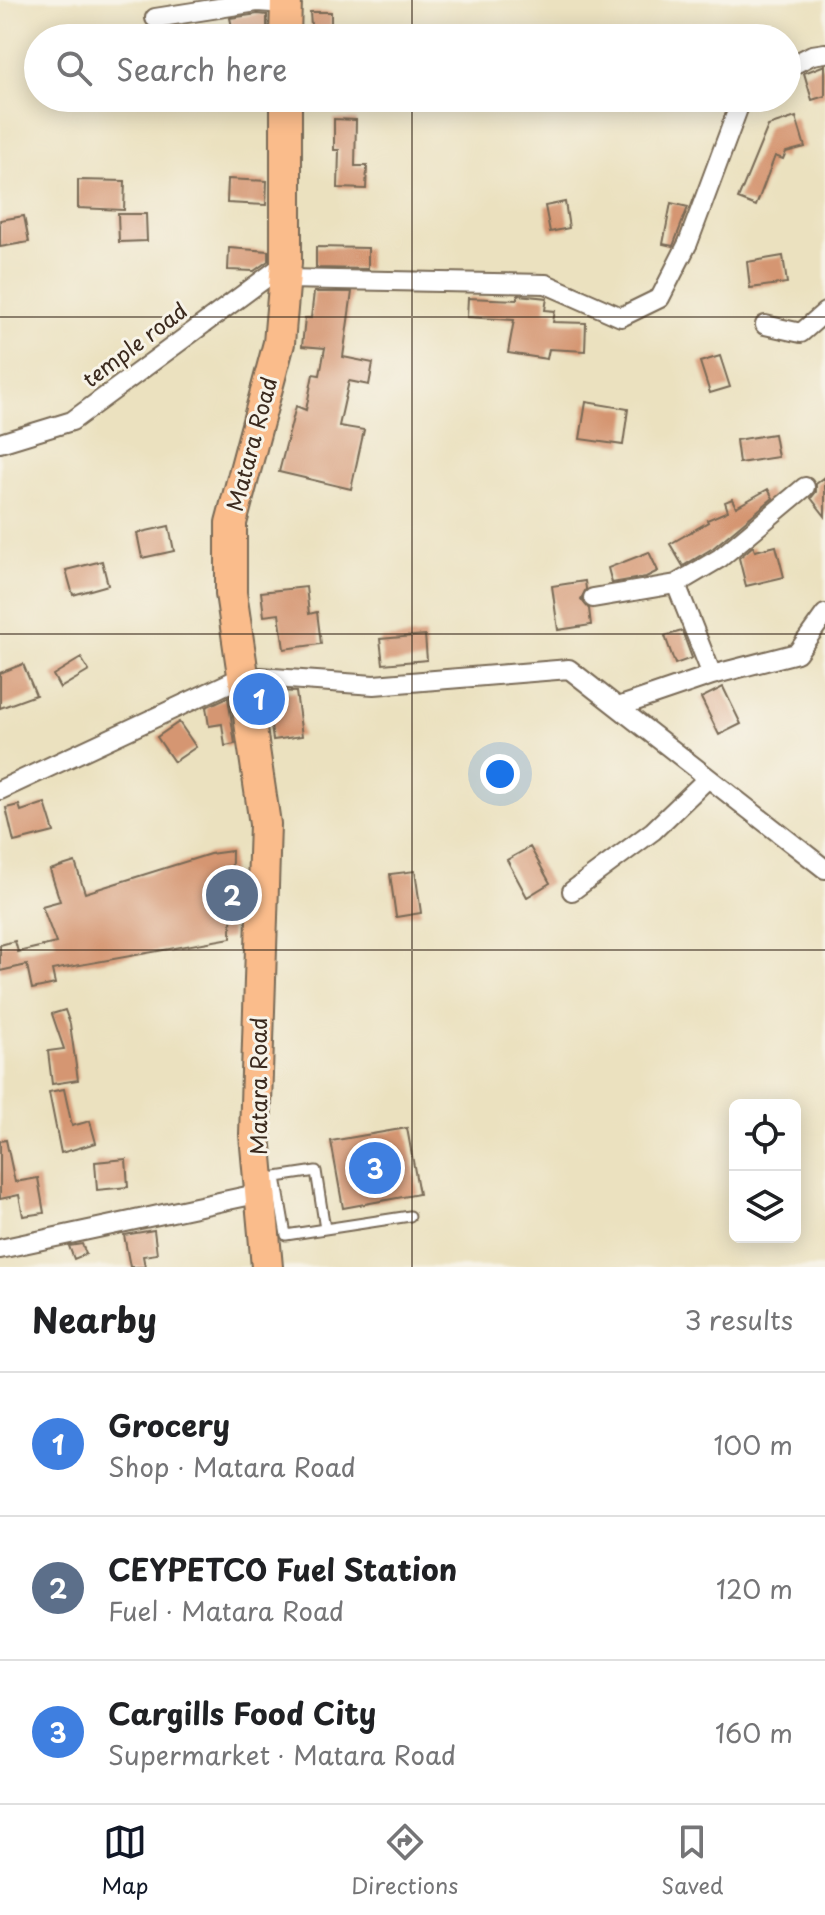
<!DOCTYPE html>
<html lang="en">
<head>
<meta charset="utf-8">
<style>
	body { margin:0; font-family:"Playpen Sans",sans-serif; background:#f6f6f6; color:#202124 }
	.controls { position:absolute; right:24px; bottom:24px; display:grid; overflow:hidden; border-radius:12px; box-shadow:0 4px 20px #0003 }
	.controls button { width:72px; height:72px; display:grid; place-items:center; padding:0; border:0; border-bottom:2px solid #e0e0e0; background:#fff; color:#202124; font:40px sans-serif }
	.you { position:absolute; left:500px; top:774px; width:28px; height:28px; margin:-20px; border:6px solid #fff; border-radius:50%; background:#1a73e8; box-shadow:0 0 0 12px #1a73e833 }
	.badge { display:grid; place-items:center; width:52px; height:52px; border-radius:50%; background:#111827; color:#fff; font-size:26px; font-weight:700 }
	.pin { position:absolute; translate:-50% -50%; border:4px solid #fff; box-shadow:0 2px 8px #0006 }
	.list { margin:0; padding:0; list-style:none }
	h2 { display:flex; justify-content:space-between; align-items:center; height:104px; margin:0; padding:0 32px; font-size:34px }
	h2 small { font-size:26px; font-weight:400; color:#757577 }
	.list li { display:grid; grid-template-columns:52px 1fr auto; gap:24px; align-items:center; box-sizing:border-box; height:144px; padding:0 32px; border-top:2px solid #e0e0e0 }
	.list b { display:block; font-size:30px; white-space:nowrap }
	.list p { margin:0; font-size:26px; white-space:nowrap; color:#757577 }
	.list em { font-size:26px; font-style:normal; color:#757577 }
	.icon { flex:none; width:44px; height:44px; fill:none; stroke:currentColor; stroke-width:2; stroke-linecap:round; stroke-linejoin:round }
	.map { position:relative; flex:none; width:825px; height:1267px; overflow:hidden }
	.search { position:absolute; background:#fff; box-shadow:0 4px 20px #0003; left:24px; right:24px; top:24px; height:88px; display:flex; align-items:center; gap:20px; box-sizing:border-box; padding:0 28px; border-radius:44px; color:#757577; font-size:30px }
	.sheet { height:536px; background:#fff }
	nav { display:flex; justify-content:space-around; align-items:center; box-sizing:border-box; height:112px; border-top:2px solid #e0e0e0; background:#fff; font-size:22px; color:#757577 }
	nav a { display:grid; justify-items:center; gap:4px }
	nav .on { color:#111827 }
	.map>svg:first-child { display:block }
</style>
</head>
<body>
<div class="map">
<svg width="825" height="1267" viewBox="0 0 825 1267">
	<rect width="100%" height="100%" fill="#f7f3e8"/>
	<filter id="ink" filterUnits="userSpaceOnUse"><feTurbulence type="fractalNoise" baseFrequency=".0125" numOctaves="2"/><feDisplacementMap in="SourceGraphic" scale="16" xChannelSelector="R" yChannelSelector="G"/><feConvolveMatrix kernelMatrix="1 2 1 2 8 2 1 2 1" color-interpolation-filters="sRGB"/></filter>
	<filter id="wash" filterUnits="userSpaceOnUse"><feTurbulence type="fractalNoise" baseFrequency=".006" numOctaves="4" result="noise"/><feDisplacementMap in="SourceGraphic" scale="32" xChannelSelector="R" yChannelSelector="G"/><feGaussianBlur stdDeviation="1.8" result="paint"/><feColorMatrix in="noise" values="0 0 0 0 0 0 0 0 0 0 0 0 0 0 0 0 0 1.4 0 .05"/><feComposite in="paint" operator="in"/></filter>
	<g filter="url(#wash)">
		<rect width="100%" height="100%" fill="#ebe1bf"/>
		<g id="blocks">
			<path fill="#d59672" d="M 310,12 L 331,12 L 331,38 L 312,38 Z
				M 258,14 L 267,15 L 267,30 L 234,35 L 230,18 Z
				M 825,65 L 825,96 L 812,100 L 804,73 Z
				M 796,117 L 805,147 L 786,152 L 783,159 L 775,156 L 756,206 L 738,199 L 768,126 Z
				M 334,119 L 356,120 L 355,166 L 367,166 L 366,189 L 338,188 L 339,150 L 334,150 Z
				M 228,179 L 267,181 L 266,205 L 227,203 Z
				M 78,180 L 125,181 L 124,210 L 78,208 Z
				M 565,202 L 569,228 L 550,232 L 545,206 Z
				M 671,203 L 688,207 L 673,246 L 663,244 Z
				M 118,214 L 146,214 L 147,241 L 119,242 Z
				M 24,216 L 29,242 L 0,247 L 0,220 Z
				M 316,247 L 368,248 L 368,269 L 316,268 Z
				M 229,248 L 268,251 L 268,261 L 254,271 L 228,270 Z
				M 783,256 L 787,283 L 750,288 L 747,262 Z
				M 314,292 L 352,292 L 343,357 L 373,363 L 369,385 L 349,381 L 339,426 L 364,430 L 351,489 L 279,472 L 296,406 L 306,410 L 313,374 L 320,375 L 325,348 L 302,346 L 305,318 L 311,318 Z
				M 518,295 L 547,298 L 545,310 L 555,311 L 553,322 L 586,323 L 585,351 L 549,349 L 547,359 L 508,353 L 514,320 L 467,317 L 468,298 L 517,300 Z
				M 720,356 L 730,387 L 710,393 L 700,362 Z
				M 586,402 L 628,409 L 623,445 L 580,439 Z
				M 774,434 L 778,457 L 739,463 L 736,440 Z
				M 825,477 L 825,516 L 811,498 L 816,492 L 816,484 Z
				M 768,489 L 773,498 L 713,548 L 683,566 L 670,544 L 708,522 L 707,520 L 728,511 L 725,502 L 732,499 L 736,507 Z
				M 169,526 L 174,551 L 142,558 L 137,533 Z
				M 753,546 L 755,551 L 776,546 L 784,577 L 746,586 L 739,558 Z
				M 649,552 L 658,571 L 646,577 L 612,583 L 608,568 Z
				M 102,561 L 108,585 L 73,595 L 66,570 Z
				M 585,581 L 586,589 L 581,599 L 589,609 L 591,625 L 558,630 L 552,586 Z
				M 306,587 L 309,614 L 317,612 L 321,644 L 284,649 L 279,614 L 264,616 L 261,592 Z
				M 682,631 L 692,658 L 675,664 L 665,636 Z
				M 425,635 L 427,660 L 383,664 L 380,639 Z
				M 81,658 L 89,671 L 60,688 L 53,675 Z
				M 23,664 L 36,695 L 0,708 L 0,673 Z
				M 723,687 L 741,724 L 719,735 L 701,698 Z
				M 266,690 L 296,692 L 302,736 L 273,740 Z
				M 228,697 L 235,744 L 225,746 L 222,724 L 209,726 L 206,707 Z
				M 179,722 L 196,747 L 174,762 L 157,737 Z
				M 45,803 L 54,832 L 14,842 L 6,808 L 19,805 L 21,811 Z
				M 530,847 L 550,883 L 527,897 L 507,860 Z
				M 232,851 L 231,938 L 52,970 L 55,984 L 32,989 L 27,965 L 0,971 L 0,945 L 15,941 L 18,952 L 56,943 L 42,906 L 60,901 L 50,870 L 75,862 L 85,893 L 210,854 Z
				M 415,871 L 421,913 L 396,917 L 390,874 Z
				M 65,1010 L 70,1024 L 78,1080 L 52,1084 L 48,1051 L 64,1049 L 52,1014 Z
				M 64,1089 L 72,1126 L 90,1121 L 96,1143 L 61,1153 L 49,1092 Z
				M 407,1128 L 419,1194 L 343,1208 L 331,1141 Z
				M 6,1140 L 15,1182 L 38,1178 L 44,1213 L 23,1216 L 19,1195 L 0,1199 L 0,1141 Z
				M 126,1159 L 128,1187 L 97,1190 L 95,1162 Z
				M 154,1230 L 157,1254 L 143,1256 L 145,1267 L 130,1267 L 124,1235 Z
				M 82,1244 L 86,1254 L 74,1259 L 69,1246 Z"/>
		</g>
	</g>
	<g filter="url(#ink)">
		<use href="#blocks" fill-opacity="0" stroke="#796a56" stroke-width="2"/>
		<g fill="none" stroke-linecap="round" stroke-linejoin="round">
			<defs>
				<path id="service" d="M 263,1179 L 316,1171 L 325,1229 L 286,1235 L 276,1177
					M 325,1229 L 410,1216"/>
				<path id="minor" d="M 155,18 L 257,2 L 286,4
					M 787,68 L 812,55 L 825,53
					M 285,279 L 546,284 L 621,317 L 660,298 L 688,243 L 742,98
					M 765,325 L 801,333 L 825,312
					M 0,443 L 72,421 L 286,263
					M 593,598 L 676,584
					M 712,675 L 676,584 L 720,558 L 805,487
					M 618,707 L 712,675 L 797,653 L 825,614
					M 0,790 L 244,676 L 374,685 L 569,669 L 825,869
					M 572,891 L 653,831 L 707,779
					M 0,1249 L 261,1193"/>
				<path id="trunk" d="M 285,38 L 286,0
					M 267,1267 L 255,1135 L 265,824 L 231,593 L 231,523 L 279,343 L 286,263 L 286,98"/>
			</defs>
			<use href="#service" stroke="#796a56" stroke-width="13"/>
			<use href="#minor" stroke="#796a56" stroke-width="22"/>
			<use href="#trunk" stroke="#796a56" stroke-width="34"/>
			<use href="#service" stroke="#fff" stroke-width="9"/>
			<use href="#minor" stroke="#fff" stroke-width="18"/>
			<use href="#trunk" stroke="#fabc8b" stroke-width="30"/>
		</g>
	</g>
	<path fill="none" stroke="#3b2a1e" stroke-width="2" stroke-opacity="0.55" d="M 412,0 L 412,38M 412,98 L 412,1267M 0,317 L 825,317M 0,634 L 825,634M 0,950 L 825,950"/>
	<g text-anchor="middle" stroke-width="6" stroke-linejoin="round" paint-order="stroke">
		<g font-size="22" fill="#3b2a1e" stroke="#f7f3e8">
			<text transform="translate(135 345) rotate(-37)" y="8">temple road</text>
			<text transform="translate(252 444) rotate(-75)" y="8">Matara Road</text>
			<text transform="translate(259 1086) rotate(-90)" y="8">Matara Road</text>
		</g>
	</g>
</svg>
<div class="controls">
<button><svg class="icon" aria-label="locate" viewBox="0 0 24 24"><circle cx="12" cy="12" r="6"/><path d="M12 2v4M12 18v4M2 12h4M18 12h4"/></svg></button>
<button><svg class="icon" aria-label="layers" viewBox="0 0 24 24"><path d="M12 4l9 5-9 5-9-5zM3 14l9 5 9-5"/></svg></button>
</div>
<div class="you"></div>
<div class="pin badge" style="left:259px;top:699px;background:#3f7fe0">1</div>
<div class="pin badge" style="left:232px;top:895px;background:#5c6f8a">2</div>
<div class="pin badge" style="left:375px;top:1168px;background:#3f7fe0">3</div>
<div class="search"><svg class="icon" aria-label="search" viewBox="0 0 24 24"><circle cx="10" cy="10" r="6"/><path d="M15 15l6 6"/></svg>Search here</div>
</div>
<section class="sheet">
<h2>Nearby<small>3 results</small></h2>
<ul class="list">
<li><span class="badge" style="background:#3f7fe0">1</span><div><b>Grocery</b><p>Shop · Matara Road</p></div><em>100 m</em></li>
<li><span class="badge" style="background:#5c6f8a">2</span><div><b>CEYPETCO Fuel Station</b><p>Fuel · Matara Road</p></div><em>120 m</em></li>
<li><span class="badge" style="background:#3f7fe0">3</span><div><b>Cargills Food City</b><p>Supermarket · Matara Road</p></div><em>160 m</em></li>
</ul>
</section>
<nav>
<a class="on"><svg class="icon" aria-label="map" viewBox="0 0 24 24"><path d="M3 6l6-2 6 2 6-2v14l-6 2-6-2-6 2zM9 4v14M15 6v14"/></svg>Map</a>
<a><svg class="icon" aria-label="directions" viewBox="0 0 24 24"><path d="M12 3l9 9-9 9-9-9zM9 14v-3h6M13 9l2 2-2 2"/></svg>Directions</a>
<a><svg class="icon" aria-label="saved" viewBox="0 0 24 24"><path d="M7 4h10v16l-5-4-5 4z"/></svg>Saved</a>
</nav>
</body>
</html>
